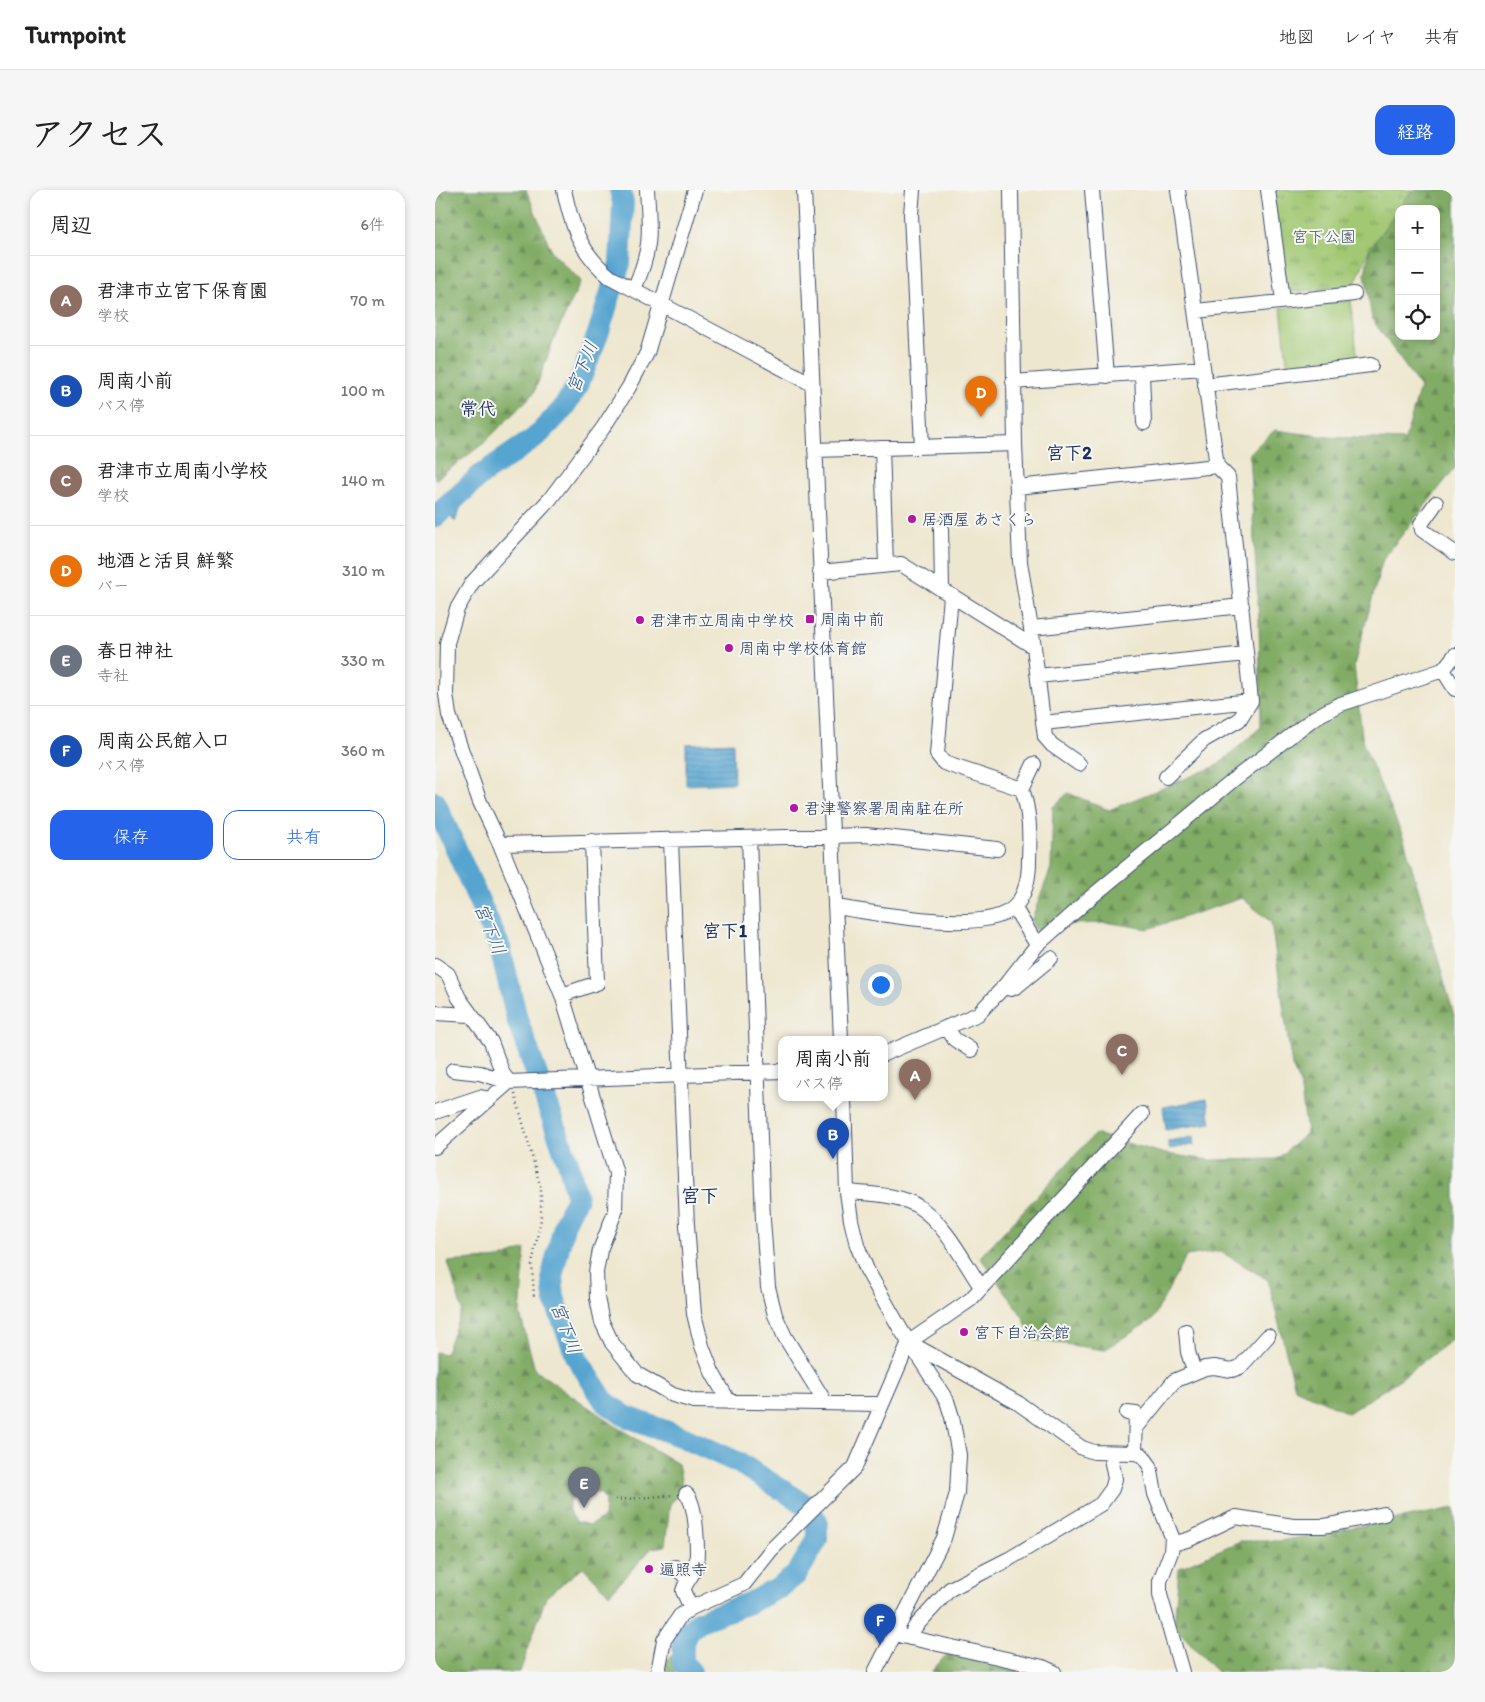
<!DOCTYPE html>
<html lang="ja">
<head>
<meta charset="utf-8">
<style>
	body { margin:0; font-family:Itim,"Klee One",sans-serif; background:#f6f6f6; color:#222 }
	.controls { position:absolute; right:15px; top:15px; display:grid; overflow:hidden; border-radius:10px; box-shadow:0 2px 8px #0003 }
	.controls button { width:45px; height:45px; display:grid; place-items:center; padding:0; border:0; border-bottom:1px solid #e0e0e0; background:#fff; color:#222; font:25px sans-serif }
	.you { position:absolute; left:445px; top:794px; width:18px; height:18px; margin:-12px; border:4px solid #fff; border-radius:50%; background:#1a73e8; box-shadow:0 0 0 8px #1a73e833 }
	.badge { display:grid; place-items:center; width:32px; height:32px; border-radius:50%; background:#2563eb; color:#fff; font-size:16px; font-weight:700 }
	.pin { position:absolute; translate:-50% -41px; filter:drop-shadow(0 1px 2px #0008) }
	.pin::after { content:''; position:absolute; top:26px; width:18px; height:15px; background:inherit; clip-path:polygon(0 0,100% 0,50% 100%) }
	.popup { position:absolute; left:343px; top:846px; width:110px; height:65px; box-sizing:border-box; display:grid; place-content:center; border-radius:10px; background:#fff; filter:drop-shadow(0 1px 4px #0005); font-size:16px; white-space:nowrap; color:#767676 }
	.popup b { font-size:19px; color:#222 }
	.popup::after { content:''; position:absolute; left:50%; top:100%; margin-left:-10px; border:10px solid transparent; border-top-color:#fff }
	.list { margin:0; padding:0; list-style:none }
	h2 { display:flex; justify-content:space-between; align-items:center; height:65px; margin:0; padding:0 20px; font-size:21px }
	h2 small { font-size:16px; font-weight:400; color:#767676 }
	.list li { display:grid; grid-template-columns:32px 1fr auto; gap:15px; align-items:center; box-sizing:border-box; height:90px; padding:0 20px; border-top:1px solid #e0e0e0 }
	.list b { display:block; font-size:19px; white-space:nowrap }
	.list p { margin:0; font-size:16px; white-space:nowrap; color:#767676 }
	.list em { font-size:16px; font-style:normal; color:#767676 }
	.actions { display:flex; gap:10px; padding:15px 20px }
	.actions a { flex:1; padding:11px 0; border:1px solid #2563eb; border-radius:15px; text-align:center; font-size:18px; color:#2563eb }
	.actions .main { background:#2563eb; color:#fff }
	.icon { flex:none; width:28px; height:28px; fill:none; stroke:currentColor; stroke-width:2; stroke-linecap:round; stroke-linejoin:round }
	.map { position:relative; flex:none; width:1020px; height:1482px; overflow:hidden; border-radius:15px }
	header { display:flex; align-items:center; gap:30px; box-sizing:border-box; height:70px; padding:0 25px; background:#fff; border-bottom:1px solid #e0e0e0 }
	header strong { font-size:24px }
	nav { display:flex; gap:28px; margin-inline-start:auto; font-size:18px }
	.intro { display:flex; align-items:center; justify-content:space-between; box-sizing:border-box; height:120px; padding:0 30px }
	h1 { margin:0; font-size:35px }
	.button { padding:12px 22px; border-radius:15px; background:#2563eb; color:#fff; font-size:18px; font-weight:700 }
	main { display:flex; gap:30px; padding:0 30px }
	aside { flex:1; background:#fff; border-radius:15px; box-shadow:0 2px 8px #0003 }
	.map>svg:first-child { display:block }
</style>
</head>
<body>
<header>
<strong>Turnpoint</strong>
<nav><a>地図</a><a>レイヤ</a><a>共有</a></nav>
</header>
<div class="intro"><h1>アクセス</h1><a class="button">経路</a></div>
<main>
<aside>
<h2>周辺<small>6件</small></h2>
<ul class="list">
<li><span class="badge" style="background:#8d6e63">A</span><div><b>君津市立宮下保育園</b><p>学校</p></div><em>70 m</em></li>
<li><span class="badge" style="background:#1a4fb4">B</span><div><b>周南小前</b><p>バス停</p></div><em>100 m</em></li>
<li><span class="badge" style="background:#8d6e63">C</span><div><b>君津市立周南小学校</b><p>学校</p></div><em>140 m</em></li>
<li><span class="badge" style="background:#e8710a">D</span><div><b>地酒と活貝 鮮繁</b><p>バー</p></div><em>310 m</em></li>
<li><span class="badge" style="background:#6b7280">E</span><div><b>春日神社</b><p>寺社</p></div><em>330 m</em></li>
<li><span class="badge" style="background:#1a4fb4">F</span><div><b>周南公民館入口</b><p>バス停</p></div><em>360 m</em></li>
</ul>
<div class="actions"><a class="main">保存</a><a>共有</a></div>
</aside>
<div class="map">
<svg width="1020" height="1482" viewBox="0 0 1020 1482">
	<defs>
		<pattern id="forest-firs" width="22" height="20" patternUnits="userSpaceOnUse" patternTransform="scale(1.25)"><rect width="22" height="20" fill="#81ac65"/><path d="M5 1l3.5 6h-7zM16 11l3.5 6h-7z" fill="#698c56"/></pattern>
		<pattern id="park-tufts" width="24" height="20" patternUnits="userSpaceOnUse" patternTransform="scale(1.25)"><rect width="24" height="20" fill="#a2c873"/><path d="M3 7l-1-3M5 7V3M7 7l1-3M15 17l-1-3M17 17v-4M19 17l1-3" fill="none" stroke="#83a362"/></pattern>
		<pattern id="water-rules" width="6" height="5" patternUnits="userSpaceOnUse" patternTransform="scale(1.25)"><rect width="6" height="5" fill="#56a4d0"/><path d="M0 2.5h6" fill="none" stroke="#4686ac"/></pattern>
	</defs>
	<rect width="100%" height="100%" fill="#f6f6f2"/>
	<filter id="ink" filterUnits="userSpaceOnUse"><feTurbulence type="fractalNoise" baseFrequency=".02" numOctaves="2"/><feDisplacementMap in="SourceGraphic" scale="10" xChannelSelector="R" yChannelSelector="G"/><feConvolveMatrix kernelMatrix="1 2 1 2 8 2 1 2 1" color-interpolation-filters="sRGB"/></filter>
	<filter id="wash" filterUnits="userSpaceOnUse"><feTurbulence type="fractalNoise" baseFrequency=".0096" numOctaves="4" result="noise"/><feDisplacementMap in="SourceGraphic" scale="20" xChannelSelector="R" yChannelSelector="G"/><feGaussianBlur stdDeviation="1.12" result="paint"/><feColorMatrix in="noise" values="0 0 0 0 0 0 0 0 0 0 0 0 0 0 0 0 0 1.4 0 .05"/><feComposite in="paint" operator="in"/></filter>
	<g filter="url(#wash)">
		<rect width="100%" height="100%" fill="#eee7cf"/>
		<path fill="#a2c873" stroke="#5e7c68" d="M 916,110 L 923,172 L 853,180 L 846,118 Z"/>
		<path fill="url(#forest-firs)" stroke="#4e6e62" fill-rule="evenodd" d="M 0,0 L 91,0 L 117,62 L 146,91 L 119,149 L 99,203 L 49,253 L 0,290 Z
			M 977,0 L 1020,0 L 1020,278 L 948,369 L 919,475 L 928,554 L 969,649 L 1020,829 L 1020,1147 L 965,1189 L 913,1223 L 860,1198 L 833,1090 L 785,1061 L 751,1066 L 718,1129 L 669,1160 L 596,1149 L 588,1127 L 545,1067 L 660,944 L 731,964 L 775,970 L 842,969 L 872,943 L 865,894 L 857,876 L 836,732 L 807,708 L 713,739 L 676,733 L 633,734 L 603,744 L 596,731 L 616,678 L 618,617 L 633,603 L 674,620 L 783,575 L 826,537 L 824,430 L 814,263 L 840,240 L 893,247 L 970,250 L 985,197 L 937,129 L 930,84 L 935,58 ZM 964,19 L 1001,19 L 1001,146 L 964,146 Z
			M 90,1059 L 85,1124 L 100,1180 L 185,1239 L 243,1274 L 248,1300 L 235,1314 L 230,1356 L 217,1358 L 174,1404 L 148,1377 L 111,1407 L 85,1482 L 0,1482 L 0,1162 L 10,1164 L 27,1120 L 13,1072 L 66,1068 ZM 156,1301 L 166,1304 L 170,1310 L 169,1328 L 155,1335 L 141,1332 L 134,1321 L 134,1311 L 145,1303 Z
			M 1020,1318 L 1020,1482 L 782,1482 L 739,1436 L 744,1378 L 805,1351 L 845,1351 Z
			M 513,1463 L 579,1476 L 583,1482 L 496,1482 Z
			M 248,1464 L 267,1482 L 229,1482 L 231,1472 L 236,1466 Z"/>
		<path fill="url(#park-tufts)" stroke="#5e7c68" d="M 838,0 L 977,0 L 935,58 L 919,96 L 858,102 L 850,99 Z"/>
		<path fill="url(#water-rules)" stroke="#386a97" d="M 183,0 L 189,0 C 194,20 194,40 185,59 L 188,64 L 186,78 L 176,70 L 183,33 L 181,3 Z
			M 20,302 L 28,311 L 20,332 L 13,325 L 0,334 L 0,323 L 5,317 L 4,314 L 11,305 Z
			M 298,552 L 299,593 L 251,595 L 251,554 Z
			M 772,909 L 776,933 L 731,940 L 728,917 Z
			M 758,947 L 759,955 L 734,959 L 733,951 Z"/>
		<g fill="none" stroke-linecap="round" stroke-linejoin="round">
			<path stroke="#56a4d0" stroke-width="22" d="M 0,327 L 47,284 L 100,248 L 127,220 L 143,195 L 163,144 L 185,73 L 188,13 L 185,0
				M 0,612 L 65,758 L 82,829 L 134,975 L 142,1008 L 130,1032 L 117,1086 L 119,1108 L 142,1168 L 169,1211 L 190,1226 L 247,1247 L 304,1273 L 368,1313 L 382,1331 L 382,1350 L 362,1384 L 344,1398 L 314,1413 L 265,1431 L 253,1441 L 248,1452 L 248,1473 L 256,1482"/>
		</g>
	</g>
	<g filter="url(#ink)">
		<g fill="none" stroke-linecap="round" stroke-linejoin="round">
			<defs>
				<path id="minor" d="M 129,0 C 137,37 145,62 175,87 L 377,194
					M 260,0 L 212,163 L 194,197 L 168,238 L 115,309 L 37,393 L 22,419 L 12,453 L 11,504 L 14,525 L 45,612 L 65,654 L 127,805 L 181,983 L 180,1022 L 165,1060 L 161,1082 L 162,1108 L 167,1132 L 177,1153 L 202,1184 L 238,1205 L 259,1211 L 447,1214
					M 369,0 L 406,850
					M 478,0 L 476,24 L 487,257
					M 576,0 L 580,254 L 585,372 L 599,457 L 610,547 L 617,555 L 644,574
					M 657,0 L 672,186
					M 833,0 L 848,110
					M 199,99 C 217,59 215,43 212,0
					M 761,121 L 919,104
					M 707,183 L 709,233
					M 578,192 L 768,178
					M 770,195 L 936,175
					M 447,258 L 451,375
					M 380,260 L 580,254
					M 582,297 L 782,276
					M 1001,313 L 986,334 L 987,340 L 1020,363
					M 506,337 L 507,400
					M 385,382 L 466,374 L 599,457
					M 597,438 L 807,416
					M 1008,480 L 1020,499
					M 603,486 L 811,464
					M 608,533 L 816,511
					M 731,587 L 769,550 L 804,530 L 816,511 L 793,287 L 782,276 L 743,0
					M 587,599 L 599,574
					M 314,648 L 328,1030 L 333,1097 L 340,1125 L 350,1147 L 390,1212
					M 236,651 L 252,1035 L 259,1124 L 267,1156 L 277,1182 L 294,1212
					M 65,654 L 431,645 L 562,659
					M 400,717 C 440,722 556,748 582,714 C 592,701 594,686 594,671 C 595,646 595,622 587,599 L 509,573 L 502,564 L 516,406
					M 579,717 L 602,755
					M 0,775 L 13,784 L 24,808 L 56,852 L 68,884 L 74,892
					M 568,797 L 576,799 L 582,796 L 616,768
					M 127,805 L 162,793 L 157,651
					M 0,823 L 35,825
					M 512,837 L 519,849 L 536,860
					M 449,864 L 543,824 L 567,799 L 602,755 L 655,708 L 798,590 L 879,528 L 903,515 L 1008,480 L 1020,465
					M 18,880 L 45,883 L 74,892 L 347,881
					M 409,908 L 412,1002 L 416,1030 L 422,1055 L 432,1080 L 466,1140 L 512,1211 L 517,1227 L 524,1265 L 522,1303 L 509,1348 L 440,1482
					M 0,922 L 45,907 L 55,909
					M 0,957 L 74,892
					M 412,1002 C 434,1004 465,1004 484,1017 C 511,1035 528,1070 546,1097
					M 751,1141 L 753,1162 L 759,1181
					M 477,1154 L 583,1213 L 647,1258 L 659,1262 L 700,1263 L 707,1265 L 715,1276 L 720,1304 L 737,1347 L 736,1362 L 725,1391 L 725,1405 L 747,1482
					M 692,1223 L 701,1224 L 700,1263
					M 701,1238 L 739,1191 L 770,1178 L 779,1177 L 797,1180 L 805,1177 L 833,1146
					M 251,1304 C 262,1312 263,1363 261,1376 C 259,1384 250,1392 248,1401 L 256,1418
					M 738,1354 L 755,1349 L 801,1327 L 858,1336 L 889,1336 L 949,1324
					M 240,1377 L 253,1389
					M 467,1446 L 608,1477 L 619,1482
					M 475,1448 L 480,1437 L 515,1399 L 574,1369 L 666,1314 L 677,1299 L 680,1289 L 675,1263
					M 223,1482 L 229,1450 L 245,1426 L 256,1418 L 309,1394 L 336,1360 L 420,1277 L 474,1152 L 535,1110 L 707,924"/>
			</defs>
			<use href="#minor" stroke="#3b4b6f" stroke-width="16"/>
			<path stroke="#3b4b6f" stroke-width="2.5" stroke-dasharray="1 4" stroke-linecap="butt" d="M 80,904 L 106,999 L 106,1029 L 97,1074 L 99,1108
				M 180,1310 L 238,1305"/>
			<use href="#minor" stroke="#fff" stroke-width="14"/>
		</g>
	</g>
	<g fill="#b5179e" stroke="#f6f6f2" stroke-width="2">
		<circle cx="477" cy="329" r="5"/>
		<rect x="370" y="424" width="10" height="10" rx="2.5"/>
		<circle cx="205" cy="430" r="5"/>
		<circle cx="294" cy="458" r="5"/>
		<circle cx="359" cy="618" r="5"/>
		<circle cx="529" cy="1142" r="5"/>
		<circle cx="214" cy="1379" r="5"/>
	</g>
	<g text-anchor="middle" stroke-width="4" stroke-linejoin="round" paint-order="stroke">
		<g font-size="16" fill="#3d5563" stroke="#f6f6f2">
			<text x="889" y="52">宮下公園</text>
		</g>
		<g font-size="16" fill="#1b2f5e" stroke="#f6f6f2" text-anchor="start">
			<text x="487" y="335">居酒屋 あさくら</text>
			<text x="385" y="435">周南中前</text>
			<text x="215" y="436">君津市立周南中学校</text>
			<text x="304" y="464">周南中学校体育館</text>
			<text x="369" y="624">君津警察署周南駐在所</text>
			<text x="539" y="1148">宮下自治会館</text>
			<text x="224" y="1385">遍照寺</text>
		</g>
		<g font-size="18" font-style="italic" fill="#305886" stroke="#f6f6f2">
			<text transform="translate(147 177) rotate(-68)" y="6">宮下川</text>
			<text transform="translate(55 739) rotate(68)" y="6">宮下川</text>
			<text transform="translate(131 1138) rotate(69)" y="6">宮下川</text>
		</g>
		<g font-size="18" font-weight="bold" fill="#1b2f5e" stroke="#f6f6f2">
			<text x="43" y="225">常代</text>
			<text x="634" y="269">宮下2</text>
			<text x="290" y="747">宮下1</text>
		</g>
		<g font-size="19" font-weight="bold" fill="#1b2f5e" stroke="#f6f6f2">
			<text x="265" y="1012">宮下</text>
		</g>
	</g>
</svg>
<div class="controls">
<button>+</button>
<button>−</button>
<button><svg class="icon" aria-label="locate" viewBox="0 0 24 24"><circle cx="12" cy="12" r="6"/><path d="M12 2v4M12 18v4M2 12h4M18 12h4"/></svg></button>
</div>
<div class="you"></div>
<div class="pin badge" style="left:480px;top:910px;background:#8d6e63">A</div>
<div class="pin badge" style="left:398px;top:969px;background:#1a4fb4">B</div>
<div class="popup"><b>周南小前</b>バス停</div>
<div class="pin badge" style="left:687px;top:885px;background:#8d6e63">C</div>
<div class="pin badge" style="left:546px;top:227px;background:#e8710a">D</div>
<div class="pin badge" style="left:149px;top:1318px;background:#6b7280">E</div>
<div class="pin badge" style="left:445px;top:1455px;background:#1a4fb4">F</div>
</div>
</main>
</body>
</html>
